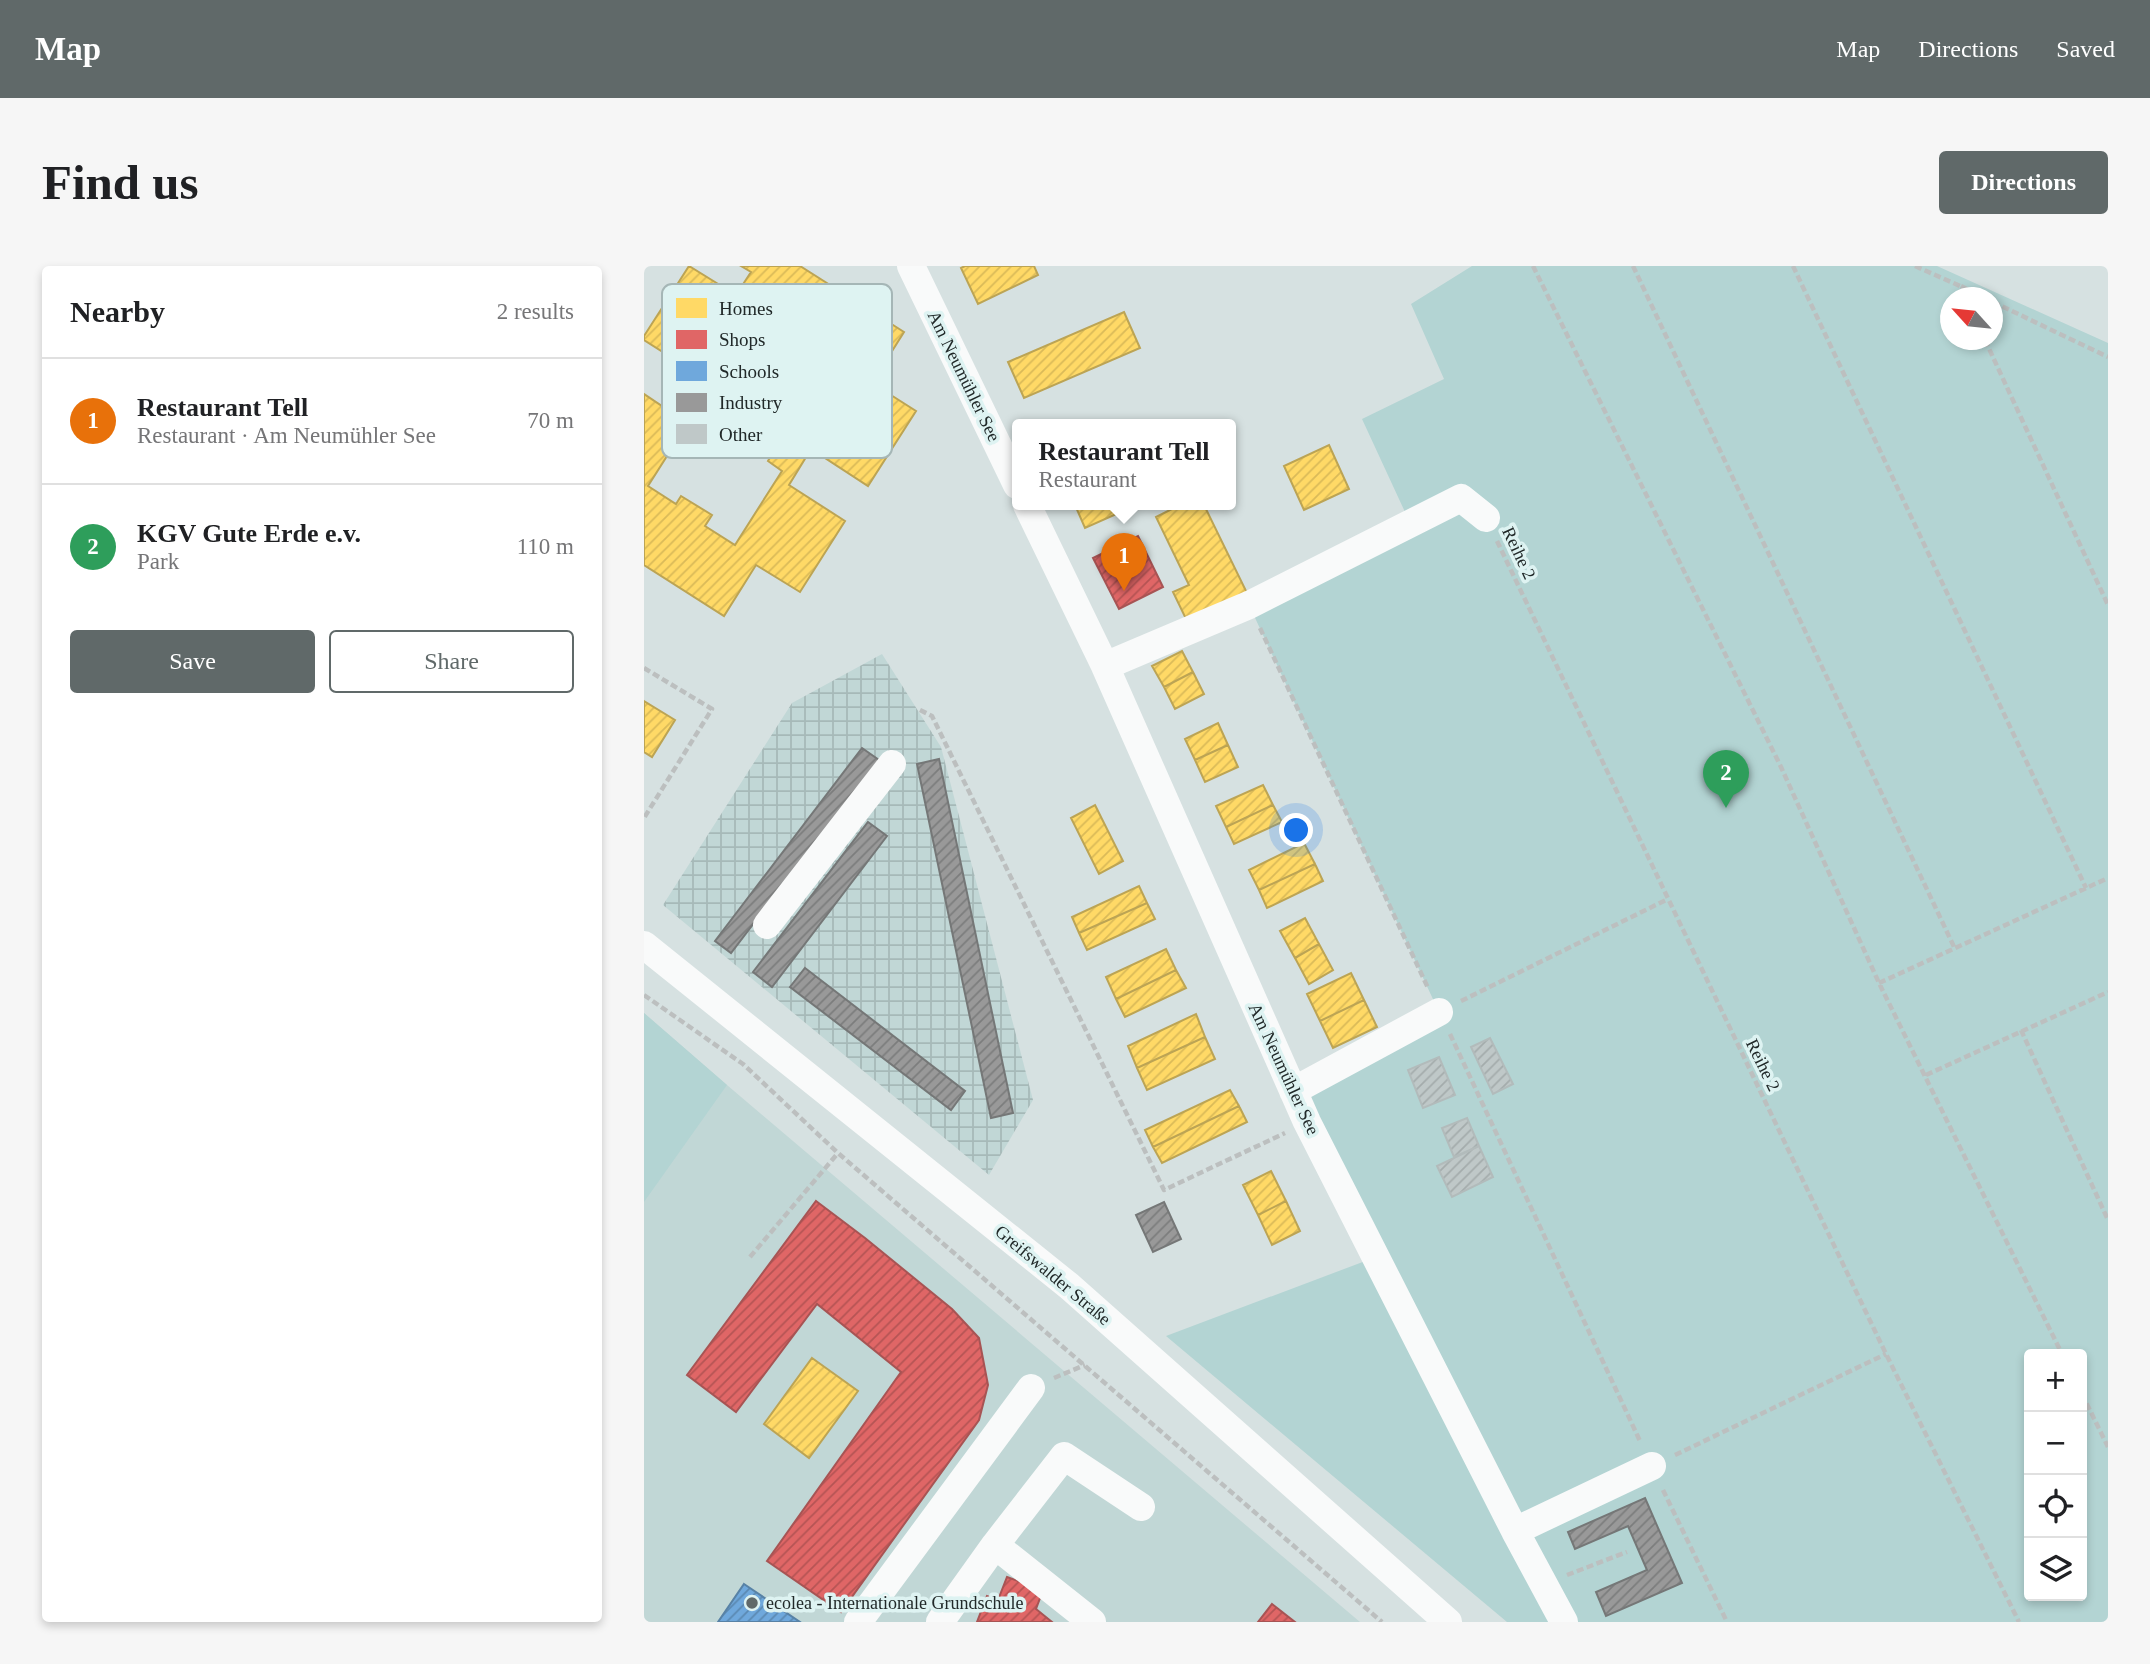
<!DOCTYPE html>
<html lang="en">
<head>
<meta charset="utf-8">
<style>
	body { margin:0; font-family:Georgia,serif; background:#f6f6f6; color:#202124 }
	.controls { position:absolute; right:21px; bottom:21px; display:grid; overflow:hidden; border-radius:7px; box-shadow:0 4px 10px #0003 }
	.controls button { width:63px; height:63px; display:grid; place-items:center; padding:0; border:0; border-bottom:2px solid #e0e0e0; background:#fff; color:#202124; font:35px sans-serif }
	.compass { position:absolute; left:1296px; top:21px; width:63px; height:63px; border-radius:50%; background:#fff; box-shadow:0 4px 10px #0003; rotate:297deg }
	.you { position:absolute; left:653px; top:565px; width:24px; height:24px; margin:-18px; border:5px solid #fff; border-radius:50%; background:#1a73e8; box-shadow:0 0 0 10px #1a73e833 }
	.badge { display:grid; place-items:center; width:46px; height:46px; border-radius:50%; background:#606969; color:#fff; font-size:23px; font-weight:700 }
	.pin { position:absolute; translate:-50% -58px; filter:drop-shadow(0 2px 4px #0008) }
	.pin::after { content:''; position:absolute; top:37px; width:24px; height:21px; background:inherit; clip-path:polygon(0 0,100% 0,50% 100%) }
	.popup { position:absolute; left:368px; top:153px; width:224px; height:91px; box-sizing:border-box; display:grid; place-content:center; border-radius:7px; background:#fff; filter:drop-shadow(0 2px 5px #0005); font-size:23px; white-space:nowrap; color:#757577 }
	.popup b { font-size:26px; color:#202124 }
	.popup::after { content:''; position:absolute; left:50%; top:100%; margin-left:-14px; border:14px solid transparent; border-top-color:#fff }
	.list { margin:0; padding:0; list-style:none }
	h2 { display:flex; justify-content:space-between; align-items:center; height:91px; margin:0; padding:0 28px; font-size:30px }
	h2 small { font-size:23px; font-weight:400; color:#757577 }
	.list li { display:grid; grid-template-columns:46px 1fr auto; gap:21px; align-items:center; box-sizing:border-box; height:126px; padding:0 28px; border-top:2px solid #e0e0e0 }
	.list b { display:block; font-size:26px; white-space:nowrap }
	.list p { margin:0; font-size:23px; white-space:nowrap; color:#757577 }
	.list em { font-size:23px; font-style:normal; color:#757577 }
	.actions { display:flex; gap:14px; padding:21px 28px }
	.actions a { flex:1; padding:16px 0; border:2px solid #606969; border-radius:7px; text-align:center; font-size:24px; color:#606969 }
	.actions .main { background:#606969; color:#fff }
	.icon { flex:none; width:38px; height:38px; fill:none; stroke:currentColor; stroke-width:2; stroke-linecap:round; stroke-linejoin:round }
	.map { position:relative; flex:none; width:1464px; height:1356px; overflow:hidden; border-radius:7px }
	header { display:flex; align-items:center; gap:42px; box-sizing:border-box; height:98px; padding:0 35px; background:#606969; color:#fff }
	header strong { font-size:33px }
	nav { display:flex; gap:38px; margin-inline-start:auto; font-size:24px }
	.intro { display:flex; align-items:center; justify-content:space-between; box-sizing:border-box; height:168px; padding:0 42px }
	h1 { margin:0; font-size:49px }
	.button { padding:18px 32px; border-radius:7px; background:#606969; color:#fff; font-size:24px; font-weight:700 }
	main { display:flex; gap:42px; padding:0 42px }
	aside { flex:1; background:#fff; border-radius:7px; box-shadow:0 4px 10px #0003 }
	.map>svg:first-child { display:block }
</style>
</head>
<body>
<header>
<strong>Map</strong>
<nav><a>Map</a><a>Directions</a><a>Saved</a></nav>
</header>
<div class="intro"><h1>Find us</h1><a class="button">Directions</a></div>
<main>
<aside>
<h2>Nearby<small>2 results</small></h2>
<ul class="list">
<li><span class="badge" style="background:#e8710a">1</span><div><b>Restaurant Tell</b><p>Restaurant · Am Neumühler See</p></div><em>70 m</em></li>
<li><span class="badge" style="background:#2e9e5b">2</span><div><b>KGV Gute Erde e.v.</b><p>Park</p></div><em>110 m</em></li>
</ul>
<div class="actions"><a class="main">Save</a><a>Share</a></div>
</aside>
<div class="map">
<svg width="1464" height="1356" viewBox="0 0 1464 1356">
	<defs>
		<pattern id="industrial-grid" width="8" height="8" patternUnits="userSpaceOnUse" patternTransform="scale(1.75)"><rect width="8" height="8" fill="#c1d7d6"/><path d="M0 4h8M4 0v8" fill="none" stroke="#a6b9b8"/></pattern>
		<pattern id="homes-hatch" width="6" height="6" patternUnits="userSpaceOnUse" patternTransform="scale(1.75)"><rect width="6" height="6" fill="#ffd966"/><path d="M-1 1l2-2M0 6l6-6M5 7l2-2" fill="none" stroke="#daba58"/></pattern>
		<pattern id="shops-hatch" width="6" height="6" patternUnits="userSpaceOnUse" patternTransform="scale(1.75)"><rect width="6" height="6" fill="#e06666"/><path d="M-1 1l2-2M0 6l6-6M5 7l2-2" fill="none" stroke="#b55454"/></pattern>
		<pattern id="schools-hatch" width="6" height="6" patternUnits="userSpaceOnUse" patternTransform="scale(1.75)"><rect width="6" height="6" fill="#6fa8dc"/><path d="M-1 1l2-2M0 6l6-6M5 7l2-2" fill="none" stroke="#5b89b2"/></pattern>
		<pattern id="industry-hatch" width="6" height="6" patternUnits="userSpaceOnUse" patternTransform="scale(1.75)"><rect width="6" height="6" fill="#999"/><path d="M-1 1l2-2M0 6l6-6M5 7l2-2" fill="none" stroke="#7c7d7d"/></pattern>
		<pattern id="building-hatch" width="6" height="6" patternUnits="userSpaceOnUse" patternTransform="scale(1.75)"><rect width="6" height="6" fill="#bfc8c8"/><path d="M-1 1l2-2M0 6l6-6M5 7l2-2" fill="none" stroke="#a4acac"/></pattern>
	</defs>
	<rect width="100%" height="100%" fill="#d6e1e1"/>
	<path fill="#c1d7d6" d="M 0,747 L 83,819 L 716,1356 L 0,1356 Z"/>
	<path fill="url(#industrial-grid)" d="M 238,388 L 297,481 L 389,834 L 345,909 L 19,639 L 148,437 Z"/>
	<path fill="#b3d4d3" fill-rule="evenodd" d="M 828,0 L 1293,0 L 1464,77 L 1464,1356 L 863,1356 L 522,1070 L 732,991 L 649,825 L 795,746 L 605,339 L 767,259 L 718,153 L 800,113 L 767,38 ZM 1307,32 L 1349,32 L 1349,74 L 1307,74 ZM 1385,1088 L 1438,1088 L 1438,1330 L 1385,1330 Z
		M 0,747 L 83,819 L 0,936 Z"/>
	<path fill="url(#homes-hatch)" stroke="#bca454" stroke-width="2" fill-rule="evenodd" d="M 45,0 L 92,29 L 107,6 L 97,0 L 156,0 L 260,66 L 228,117 L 272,145 L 224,220 L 167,183 L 145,219 L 201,255 L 156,326 L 112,299 L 80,350 L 0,299 L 0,128 L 33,150 L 58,111 L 0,74 L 0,70 ZM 110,53 L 139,72 L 133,82 L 164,101 L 171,91 L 200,110 L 153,183 L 137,173 L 124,195 L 138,205 L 91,279 L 61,260 L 68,249 L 37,230 L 32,238 L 4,220 Z
		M 321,0 L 390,0 L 394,9 L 334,38 L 317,2 Z
		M 480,46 L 496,82 L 380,132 L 364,96 Z
		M 685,179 L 705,223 L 660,244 L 640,200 Z
		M 431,239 L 474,239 L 477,246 L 441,262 Z
		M 536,239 L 560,239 L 603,327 L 543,355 L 529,326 L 545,319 L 512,251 Z
		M 538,385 L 549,406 L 520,421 L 508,400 Z
		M 549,406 L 560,428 L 531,443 L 520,421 Z
		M 0,435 L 31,454 L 8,491 L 0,486 Z
		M 574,457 L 584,479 L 551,494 L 541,473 Z
		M 584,479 L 594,501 L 561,516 L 551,494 Z
		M 619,519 L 629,539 L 582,561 L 572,540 Z
		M 451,539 L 479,595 L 455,608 L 427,552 Z
		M 629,539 L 638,556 L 590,578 L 582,561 Z
		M 660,577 L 671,598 L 615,624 L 605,604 Z
		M 671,598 L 679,615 L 623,642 L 615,624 Z
		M 495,620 L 503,637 L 435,667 L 428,651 Z
		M 503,637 L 511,653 L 443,684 L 435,667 Z
		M 661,652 L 675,678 L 651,692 L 636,665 Z
		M 675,678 L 689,704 L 665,718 L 651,692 Z
		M 522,683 L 532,704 L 472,733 L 462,711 Z
		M 532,704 L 542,722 L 481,751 L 472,733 Z
		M 707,707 L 720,734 L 676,755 L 663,728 Z
		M 720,734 L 733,761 L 689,782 L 676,755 Z
		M 552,748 L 561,771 L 493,802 L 484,780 Z
		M 561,771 L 571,793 L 503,824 L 493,802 Z
		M 586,824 L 595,840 L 509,881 L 501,864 Z
		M 595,840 L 603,856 L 518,897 L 509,881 Z
		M 627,905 L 642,935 L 614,949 L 599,919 Z
		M 642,935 L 656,965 L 628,979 L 614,949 Z
		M 168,1092 L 214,1125 L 165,1192 L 120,1158 Z"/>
	<path fill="url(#shops-hatch)" stroke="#a75454" stroke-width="2" d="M 494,270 L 519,321 L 475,343 L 449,292 Z
		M 172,935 L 221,972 L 308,1043 L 335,1072 L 344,1119 L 335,1154 L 197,1346 L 123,1295 L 257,1106 L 173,1038 L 92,1146 L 43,1109 Z
		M 363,1311 L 399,1324 L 392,1343 L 408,1356 L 333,1356 L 343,1330 L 354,1334 Z
		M 628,1338 L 651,1356 L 614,1356 Z"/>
	<path fill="url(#schools-hatch)" stroke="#5882a6" stroke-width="2" d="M 100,1318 L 156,1356 L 74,1356 Z"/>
	<path fill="url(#industry-hatch)" stroke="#757777" stroke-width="2" d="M 218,482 L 235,494 L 87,687 L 71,675 Z
		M 295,493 L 369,847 L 347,852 L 273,498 Z
		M 224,556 L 243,570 L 128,721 L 109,706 Z
		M 161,702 L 321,825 L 307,844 L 146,721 Z
		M 520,936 L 537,973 L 509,986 L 492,949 Z
		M 1001,1232 L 1038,1317 L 962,1350 L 952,1326 L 1003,1304 L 984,1260 L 931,1283 L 924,1266 Z"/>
	<path fill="url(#building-hatch)" stroke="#b2bbbb" stroke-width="2" d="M 846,772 L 869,818 L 849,828 L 827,781 Z
		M 795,791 L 811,829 L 779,842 L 764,804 Z
		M 823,852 L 835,880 L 810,891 L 798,862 Z
		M 835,880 L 849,911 L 808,931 L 793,900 Z"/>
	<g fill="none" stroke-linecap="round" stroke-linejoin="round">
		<path stroke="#bcbfbf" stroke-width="4.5" stroke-dasharray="7 3.5" stroke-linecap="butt" d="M 889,0 L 1137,501 L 1235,717 L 1418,1088
			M 989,0 L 1311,683
			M 1149,0 L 1442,622
			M 1271,0 L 1316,20 L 1322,32
			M 1317,20 L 1340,32
			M 1349,36 L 1464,91
			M 1341,74 L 1464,339
			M 853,275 L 1242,1088 L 1375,1356
			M 616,362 L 784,722
			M 0,402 L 68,443 L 0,552
			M 276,444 L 288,450 L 520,924 L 641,867
			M 1235,717 L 1464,612
			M 0,729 L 99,798 L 194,887 L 738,1356
			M 817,735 L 1024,633
			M 1377,764 L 1464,954
			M 806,768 L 996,1175
			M 1282,809 L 1464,726
			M 106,991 L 194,887
			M 410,1112 L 441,1099
			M 1438,1128 L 1464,1181
			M 1031,1189 L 1242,1088
			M 1019,1224 L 1083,1356
			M 923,1309 L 983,1286"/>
		<path stroke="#f9fafa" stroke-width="28" d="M 267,0 L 373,219
			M 383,239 L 461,400 L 663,856 L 871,1265 L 920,1356
			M 461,400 L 605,339 L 817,232 L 842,252
			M 123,659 L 248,498
			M 0,679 L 425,1020 L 804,1356
			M 649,825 L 795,746
			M 871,1265 L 1008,1200
			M 351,1279 L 420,1190 L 497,1241
			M 214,1356 L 387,1122
			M 296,1356 L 351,1279 L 448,1356"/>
	</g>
	<circle fill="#606969" stroke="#def3f2" stroke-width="2.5" cx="108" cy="1337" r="7"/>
	<g text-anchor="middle" stroke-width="7" stroke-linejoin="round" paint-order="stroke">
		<g font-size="18" fill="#212929" stroke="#def3f2">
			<text transform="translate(320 110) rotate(64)" y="6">Am Neumühler See</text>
			<text transform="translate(875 287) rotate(65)" y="6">Reihe 2</text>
			<text transform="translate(1119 799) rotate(64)" y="6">Reihe 2</text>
			<text transform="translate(640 803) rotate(65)" y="6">Am Neumühler See</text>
			<text transform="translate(409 1009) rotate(40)" y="6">Greifswalder Straße</text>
		</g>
		<g font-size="18" fill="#212929" stroke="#def3f2" text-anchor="start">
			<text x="122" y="1343">ecolea - Internationale Grundschule</text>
		</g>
	</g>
	<rect x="18" y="18" width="230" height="174" rx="10" fill="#def3f2" stroke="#a5b6b6" stroke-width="2"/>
	<rect x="32" y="32" width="31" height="20" fill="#ffd966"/>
	<rect x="32" y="64" width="31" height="19" fill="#e06666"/>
	<rect x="32" y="95" width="31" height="20" fill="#6fa8dc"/>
	<rect x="32" y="127" width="31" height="19" fill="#999"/>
	<rect x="32" y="158" width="31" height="20" fill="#bfc8c8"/>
	<g font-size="19" fill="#212929">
		<text x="75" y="49">Homes</text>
		<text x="75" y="80">Shops</text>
		<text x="75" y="112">Schools</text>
		<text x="75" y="143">Industry</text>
		<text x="75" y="175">Other</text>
	</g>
</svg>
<div class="controls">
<button>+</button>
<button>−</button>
<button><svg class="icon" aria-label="locate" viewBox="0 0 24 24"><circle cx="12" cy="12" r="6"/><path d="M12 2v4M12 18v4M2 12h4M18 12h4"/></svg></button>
<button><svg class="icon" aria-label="layers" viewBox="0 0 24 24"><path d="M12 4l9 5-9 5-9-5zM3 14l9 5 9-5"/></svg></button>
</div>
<svg class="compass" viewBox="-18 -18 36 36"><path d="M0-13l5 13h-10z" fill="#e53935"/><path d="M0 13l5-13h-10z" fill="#757577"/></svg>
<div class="you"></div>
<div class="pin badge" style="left:480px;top:325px;background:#e8710a">1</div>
<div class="popup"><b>Restaurant Tell</b>Restaurant</div>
<div class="pin badge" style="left:1082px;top:542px;background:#2e9e5b">2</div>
</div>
</main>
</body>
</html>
